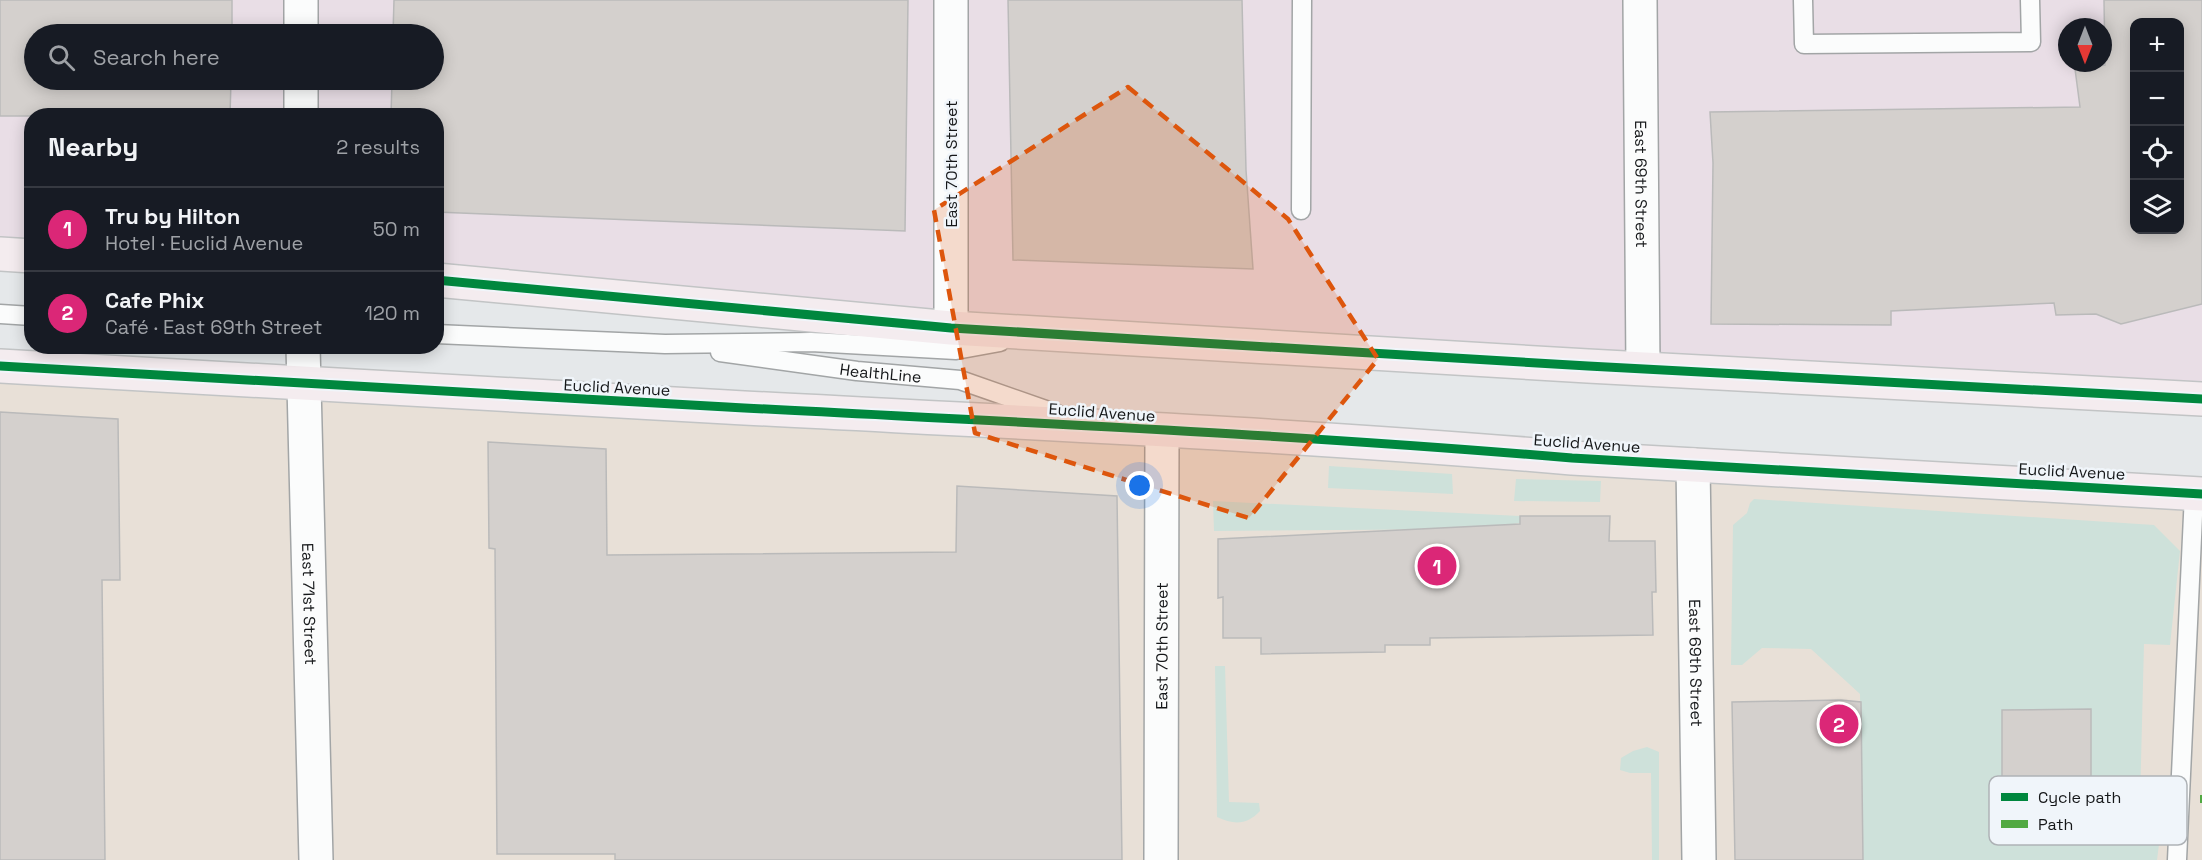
<!DOCTYPE html>
<html lang="en">
<head>
<meta charset="utf-8">
<style>
	body { margin:0; font-family:"Space Grotesk",sans-serif; background:#20242c; color:#f1f3f6 }
	.controls { position:absolute; right:18px; top:18px; display:grid; overflow:hidden; border-radius:12px; box-shadow:0 3px 15px #0003 }
	.controls button { width:54px; height:54px; display:grid; place-items:center; padding:0; border:0; border-bottom:2px solid #363941; background:#171b24; color:#f1f3f6; font:30px sans-serif }
	.compass { position:absolute; left:2058px; top:18px; width:54px; height:54px; border-radius:50%; background:#171b24; box-shadow:0 3px 15px #0003; rotate:180deg }
	.you { position:absolute; left:1140px; top:486px; width:21px; height:21px; margin:-15px; border:4px solid #fff; border-radius:50%; background:#1a73e8; box-shadow:0 0 0 9px #1a73e833 }
	.badge { display:grid; place-items:center; width:39px; height:39px; border-radius:50%; background:#db2777; color:#fff; font-size:20px; font-weight:700 }
	.pin { position:absolute; translate:-50% -50%; border:3px solid #fff; box-shadow:0 2px 6px #0006 }
	.list { margin:0; padding:0; list-style:none }
	h2 { display:flex; justify-content:space-between; align-items:center; height:78px; margin:0; padding:0 24px; font-size:26px }
	h2 small { font-size:20px; font-weight:400; color:#9ea1a6 }
	.list li { display:grid; grid-template-columns:39px 1fr auto; gap:18px; align-items:center; box-sizing:border-box; height:84px; padding:0 24px; border-top:2px solid #363941 }
	.list b { display:block; font-size:22px; white-space:nowrap }
	.list p { margin:0; font-size:20px; white-space:nowrap; color:#9ea1a6 }
	.list em { font-size:20px; font-style:normal; color:#9ea1a6 }
	.icon { flex:none; width:33px; height:33px; fill:none; stroke:currentColor; stroke-width:2; stroke-linecap:round; stroke-linejoin:round }
	.map { position:relative; flex:none; width:2202px; height:860px; overflow:hidden }
	.search { position:absolute; background:#171b24; box-shadow:0 3px 15px #0003; left:24px; top:24px; width:420px; height:66px; display:flex; align-items:center; gap:15px; box-sizing:border-box; padding:0 21px; border-radius:33px; color:#9ea1a6; font-size:22px }
	.panel { position:absolute; background:#171b24; box-shadow:0 3px 15px #0003; left:24px; top:108px; width:420px; height:246px; border-radius:24px }
	.map>svg:first-child { display:block }
</style>
</head>
<body>
<div class="map">
<svg width="2202" height="860" viewBox="0 0 2202 860">
	<rect width="100%" height="100%" fill="#e5e8ea"/>
	<path fill="#e8e0d7" d="M 0,366 L 2202,494 L 2202,860 L 0,860 Z"/>
	<path fill="#e9dee6" fill-rule="evenodd" d="M 0,0 L 2202,0 L 2202,399 L 437,280 L 436,116 L 32,116 L 31,256 L 0,254 ZM 2134,22 L 2180,22 L 2180,230 L 2134,230 ZM 2067,27 L 2103,27 L 2103,63 L 2067,63 ZM 34,34 L 434,34 L 434,80 L 34,80 Z"/>
	<path fill="#cee1da" d="M 1329,466 L 1452,474 L 1453,494 L 1328,488 Z
		M 1516,479 L 1601,481 L 1600,502 L 1514,501 Z
		M 1754,499 L 2154,525 L 2180,551 L 2170,645 L 2144,644 L 2140,802 L 2162,821 L 2157,860 L 1863,860 L 1860,694 L 1811,649 L 1762,648 L 1742,665 L 1731,665 L 1733,525 L 1747,513 L 1750,503 Z
		M 1213,501 L 1520,516 L 1520,523 L 1513,524 L 1514,538 L 1476,529 L 1214,531 Z
		M 1215,666 L 1225,666 L 1229,802 L 1259,803 L 1260,811 C 1247,825 1234,825 1217,817 Z
		M 1647,747 L 1659,752 L 1659,860 L 1652,860 L 1651,773 L 1630,773 L 1620,770 L 1621,758 L 1633,751 Z"/>
	<path fill="#d4d0cd" stroke="#bababa" stroke-width="1.5" fill-rule="evenodd" d="M 0,0 L 232,0 L 232,34 L 34,34 L 34,80 L 231,80 L 230,116 L 0,116 Z
		M 394,0 L 908,0 L 905,231 L 436,212 L 436,116 L 391,116 L 392,80 L 434,80 L 434,34 L 393,34 Z
		M 1008,0 L 1242,0 L 1246,170 L 1253,269 L 1013,260 Z
		M 2104,0 L 2202,0 L 2202,304 L 2121,324 L 2096,314 L 2056,315 L 2054,303 L 1891,311 L 1891,325 L 1711,324 L 1713,163 L 1710,112 L 2080,107 L 2075,69 L 2105,65 ZM 2134,22 L 2180,22 L 2180,230 L 2134,230 Z
		M 0,412 L 118,419 L 120,580 L 102,580 L 105,860 L 0,860 Z
		M 488,442 L 606,449 L 607,555 L 956,552 L 957,486 L 1117,496 L 1122,860 L 615,860 L 615,854 L 497,854 L 495,549 L 489,548 Z
		M 1520,516 L 1610,516 L 1609,541 L 1655,541 L 1656,592 L 1652,592 L 1653,635 L 1430,638 L 1430,645 L 1385,645 L 1385,652 L 1261,654 L 1261,638 L 1223,638 L 1223,597 L 1218,598 L 1218,539 L 1520,524 Z
		M 1841,700 L 1861,702 L 1863,860 L 1735,860 L 1732,702 Z
		M 2091,709 L 2091,777 L 2002,778 L 2002,710 Z"/>
	<g fill="none" stroke-linecap="round" stroke-linejoin="round">
		<defs>
			<g id="service">
				<path d="M 1803,0 L 1804,44 L 2031,42 L 2030,0"/>
				<path d="M 1301,210 L 1302,0"/>
				<path d="M 0,314 L 32,316"/>
				<path d="M 436,334 L 665,344 L 811,342 L 956,350 L 1000,342"/>
				<path id="s1" d="M 720,352 L 857,371 L 960,380 L 1057,414"/>
				<path d="M 2177,860 L 2194,494"/>
			</g>
			<g id="minor">
				<path d="M 951,0 L 951,328"/>
				<path id="s2" d="M 1640,0 L 1643,368"/>
				<path id="s3" d="M 1693,465 L 1699,860"/>
				<path id="s4" d="M 1161,860 L 1162,431"/>
			</g>
			<g id="tertiary">
				<path d="M 301,34 L 301,0"/>
				<path d="M 301,116 L 301,80"/>
				<path id="s5" d="M 303,346 L 316,860"/>
			</g>
			<path id="primary" d="M 0,254 L 32,256
				M 436,280 L 951,328 L 1588,366 L 2202,399
				M 0,366 C 242,380 484,395 727,407 C 1009,422 1291,434 1572,458 L 2202,494"/>
		</defs>
		<use href="#service" stroke="#a2a5a6" stroke-width="21"/>
		<use href="#minor" stroke="#a2a5a6" stroke-width="36"/>
		<use href="#tertiary" stroke="#a2a5a6" stroke-width="36"/>
		<use href="#primary" stroke="#c2c4c5" stroke-width="36"/>
		<use href="#service" stroke="#fbfcfc" stroke-width="18"/>
		<use href="#minor" stroke="#fbfcfc" stroke-width="33"/>
		<use href="#tertiary" stroke="#fbfcfc" stroke-width="33"/>
		<use href="#primary" stroke="#f4ecef" stroke-width="33"/>
		<path stroke="#51a942" stroke-width="8" stroke-dasharray="15 8" stroke-linecap="butt" d="M 2200,799 L 2202,799"/>
		<defs>
			<path id="cycleway" d="M 436,280 L 951,328 L 1588,366 L 2202,399
				M 0,366 C 242,380 484,395 727,407 C 1009,422 1291,434 1572,458 L 2202,494"/>
		</defs>
		<use href="#cycleway" stroke="#f0f5fa" stroke-width="13"/>
		<use href="#cycleway" stroke="#00873e" stroke-width="9"/>
	</g>
	<path fill="#dd560d" fill-opacity="0.2" stroke="#dd560d" stroke-width="4.5" stroke-dasharray="12 8" stroke-linejoin="round" d="M 1128,87 L 1288,219 L 1378,359 L 1249,518 L 975,433 L 934,210 Z"/>
	<g text-anchor="middle" stroke-width="5" stroke-linejoin="round" paint-order="stroke">
		<g font-size="16" fill="#151719" stroke="#f0f5fa">
			<text transform="translate(951 164) rotate(-90)" y="6">East 70th Street</text>
			<text dy="6" stroke="none"><textPath href="#s2" startOffset="184">East 69th Street</textPath></text>
			<text dy="6" stroke="none"><textPath href="#s1" startOffset="162">HealthLine</textPath></text>
			<text transform="translate(617 387) rotate(3)" y="6">Euclid Avenue</text>
			<text transform="translate(1102 412) rotate(4)" y="6">Euclid Avenue</text>
			<text transform="translate(1587 443) rotate(4)" y="6">Euclid Avenue</text>
			<text transform="translate(2072 471) rotate(3)" y="6">Euclid Avenue</text>
			<text dy="6" stroke="none"><textPath href="#s5" startOffset="258">East 71st Street</textPath></text>
			<text dy="6" stroke="none"><textPath href="#s4" startOffset="214">East 70th Street</textPath></text>
			<text dy="6" stroke="none"><textPath href="#s3" startOffset="198">East 69th Street</textPath></text>
		</g>
	</g>
	<rect x="1989" y="776" width="198" height="69" rx="9" fill="#f0f5fa" stroke="#aeb2b6" stroke-width="1.5"/>
	<rect x="2001" y="793" width="27" height="8" fill="#00873e"/>
	<rect x="2001" y="820" width="27" height="8" fill="#51a942"/>
	<g font-size="16" fill="#151719">
		<text x="2038" y="803">Cycle path</text>
		<text x="2038" y="830">Path</text>
	</g>
</svg>
<div class="controls">
<button>+</button>
<button>−</button>
<button><svg class="icon" aria-label="locate" viewBox="0 0 24 24"><circle cx="12" cy="12" r="6"/><path d="M12 2v4M12 18v4M2 12h4M18 12h4"/></svg></button>
<button><svg class="icon" aria-label="layers" viewBox="0 0 24 24"><path d="M12 4l9 5-9 5-9-5zM3 14l9 5 9-5"/></svg></button>
</div>
<svg class="compass" viewBox="-18 -18 36 36"><path d="M0-13l5 13h-10z" fill="#e53935"/><path d="M0 13l5-13h-10z" fill="#9ea1a6"/></svg>
<div class="you"></div>
<div class="pin badge" style="left:1437px;top:566px">1</div>
<div class="pin badge" style="left:1839px;top:724px">2</div>
<div class="search"><svg class="icon" aria-label="search" viewBox="0 0 24 24"><circle cx="10" cy="10" r="6"/><path d="M15 15l6 6"/></svg>Search here</div>
<section class="panel">
<h2>Nearby<small>2 results</small></h2>
<ul class="list">
<li><span class="badge">1</span><div><b>Tru by Hilton</b><p>Hotel · Euclid Avenue</p></div><em>50 m</em></li>
<li><span class="badge">2</span><div><b>Cafe Phix</b><p>Café · East 69th Street</p></div><em>120 m</em></li>
</ul>
</section>
</div>
</body>
</html>
